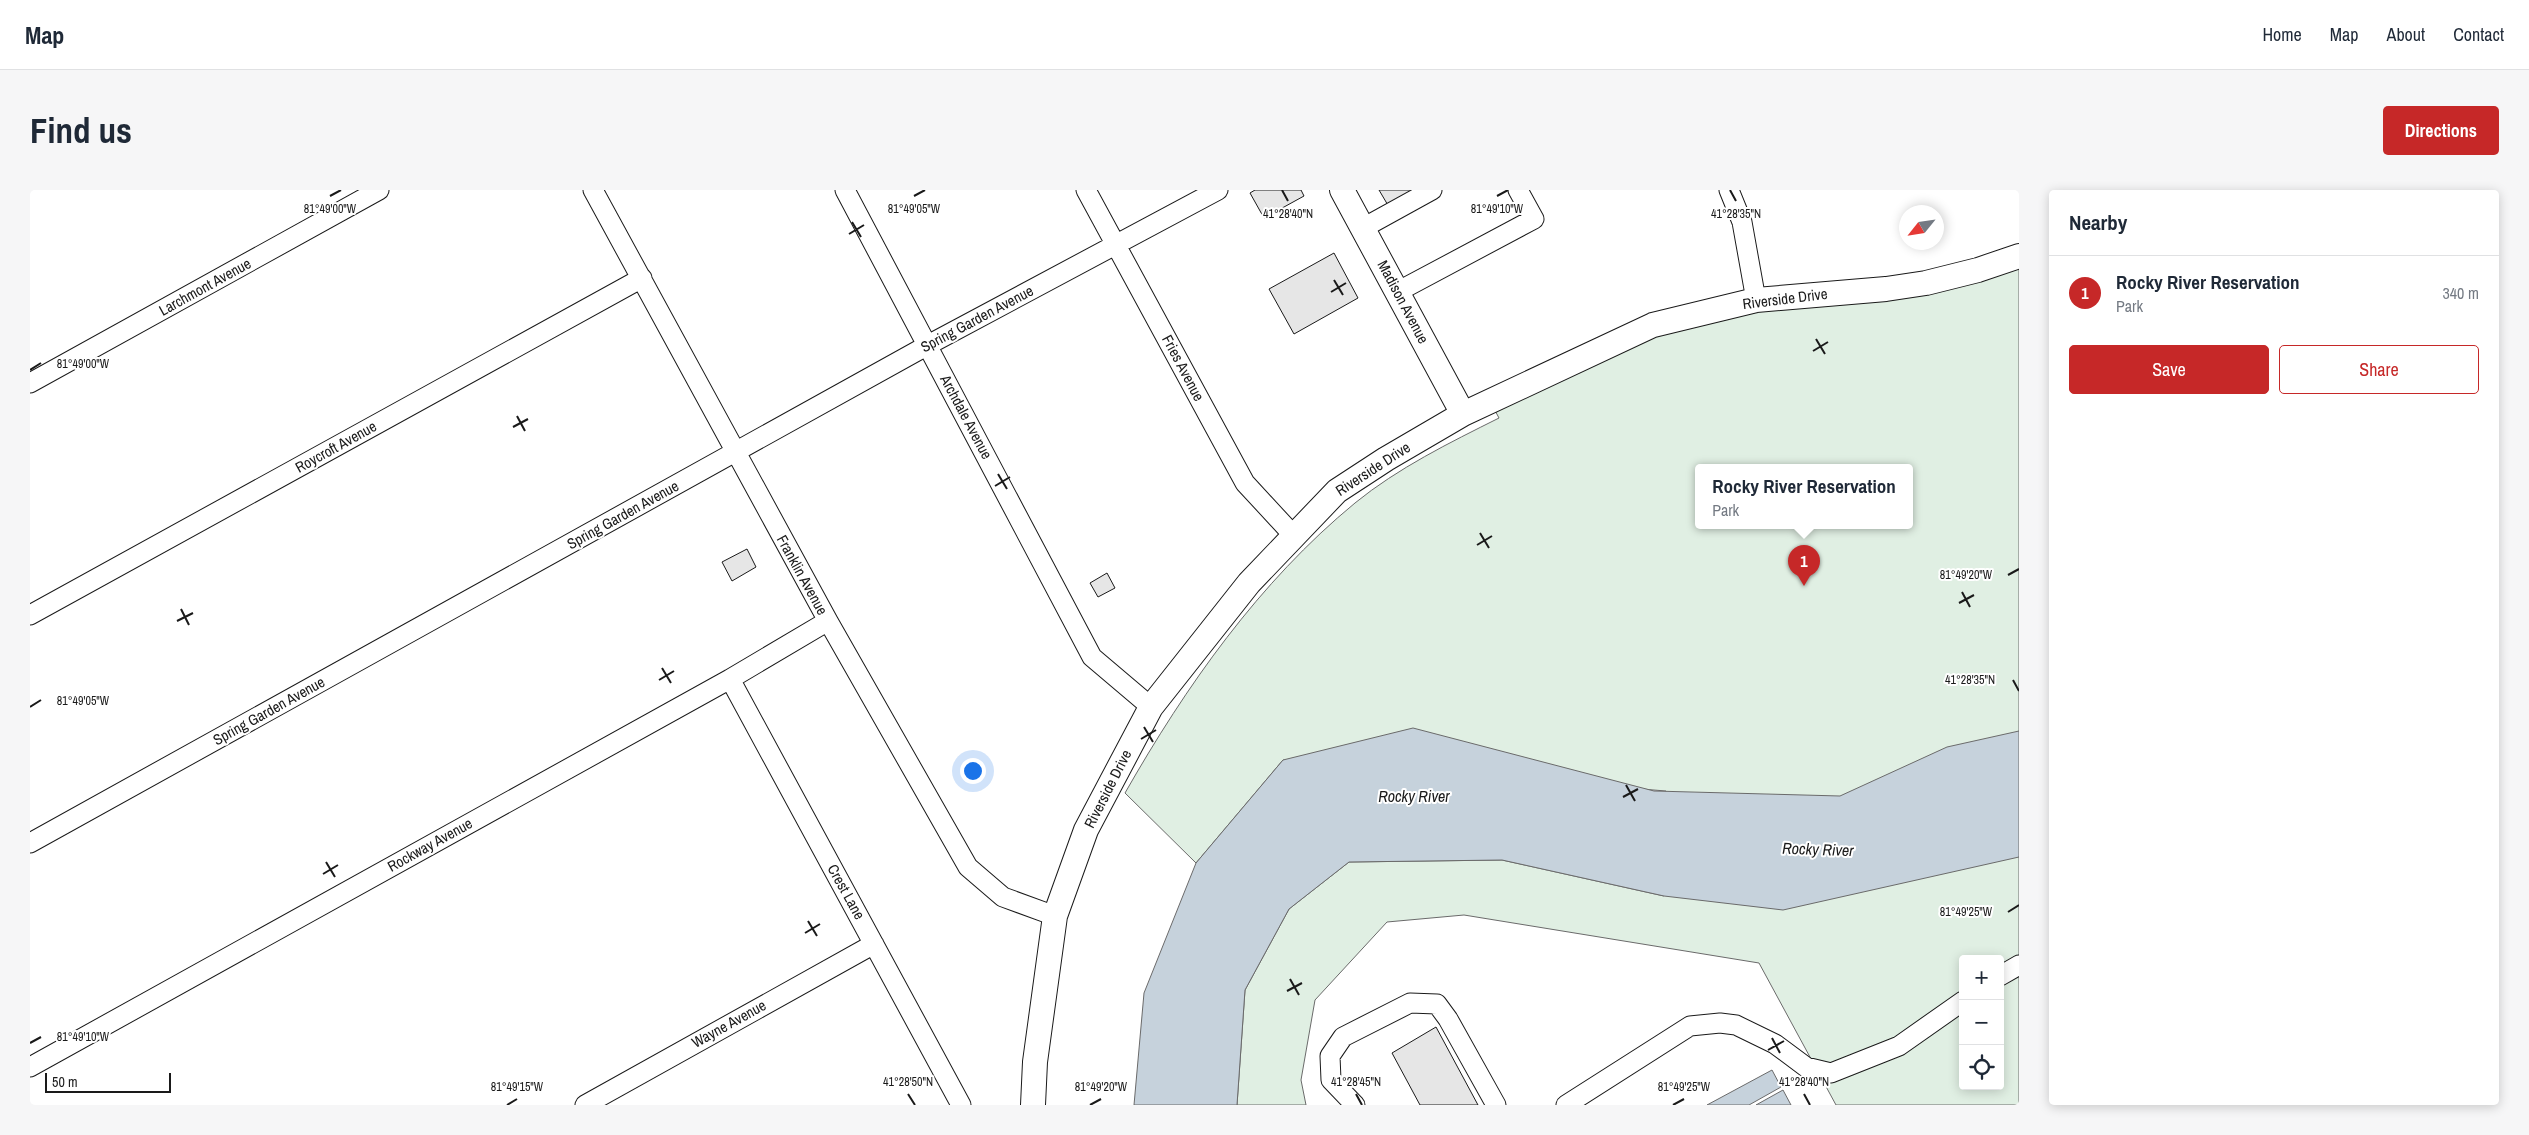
<!DOCTYPE html>
<html lang="en">
<head>
<meta charset="utf-8">
<style>
	body { margin:0; font-family:"Archivo Narrow",sans-serif; background:#f6f6f7; color:#1f2937 }
	.controls { position:absolute; right:15px; bottom:15px; display:grid; overflow:hidden; border-radius:5px; box-shadow:0 2px 12px #0003 }
	.controls button { width:45px; height:45px; display:grid; place-items:center; padding:0; border:0; border-bottom:1px solid #e0e1e3; background:#fff; color:#1f2937; font:25px sans-serif }
	.compass { position:absolute; left:1869px; top:15px; width:45px; height:45px; border-radius:50%; background:#fff; box-shadow:0 2px 12px #0003; rotate:240deg }
	.scale { position:absolute; left:15px; bottom:12px; width:126px; box-sizing:border-box; padding-left:5px; border:2px solid #1a1a1a; border-top:0; font-size:14px; line-height:18px; white-space:nowrap; color:#1a1a1a; -webkit-text-stroke:4px #fff; paint-order:stroke }
	.you { position:absolute; left:942px; top:580px; width:18px; height:18px; margin:-12px; border:4px solid #fff; border-radius:50%; background:#1a73e8; box-shadow:0 0 0 8px #1a73e833 }
	.badge { display:grid; place-items:center; width:32px; height:32px; border-radius:50%; background:#c62828; color:#fff; font-size:16px; font-weight:700 }
	.pin { position:absolute; translate:-50% -41px; filter:drop-shadow(0 1px 2px #0008) }
	.pin::after { content:''; position:absolute; top:26px; width:18px; height:15px; background:inherit; clip-path:polygon(0 0,100% 0,50% 100%) }
	.popup { position:absolute; left:1665px; top:274px; width:218px; height:65px; box-sizing:border-box; display:grid; place-content:center; border-radius:5px; background:#fff; filter:drop-shadow(0 1px 4px #0005); font-size:16px; white-space:nowrap; color:#747a83 }
	.popup b { font-size:19px; color:#1f2937 }
	.popup::after { content:''; position:absolute; left:50%; top:100%; margin-left:-10px; border:10px solid transparent; border-top-color:#fff }
	.list { margin:0; padding:0; list-style:none }
	h2 { display:flex; justify-content:space-between; align-items:center; height:65px; margin:0; padding:0 20px; font-size:21px }
	h2 small { font-size:16px; font-weight:400; color:#747a83 }
	.list li { display:grid; grid-template-columns:32px 1fr auto; gap:15px; align-items:center; box-sizing:border-box; height:75px; padding:0 20px; border-top:1px solid #e0e1e3 }
	.list b { display:block; font-size:19px; white-space:nowrap }
	.list p { margin:0; font-size:16px; white-space:nowrap; color:#747a83 }
	.list em { font-size:16px; font-style:normal; color:#747a83 }
	.actions { display:flex; gap:10px; padding:15px 20px }
	.actions a { flex:1; padding:11px 0; border:1px solid #c62828; border-radius:5px; text-align:center; font-size:18px; color:#c62828 }
	.actions .main { background:#c62828; color:#fff }
	.icon { flex:none; width:28px; height:28px; fill:none; stroke:currentColor; stroke-width:2; stroke-linecap:round; stroke-linejoin:round }
	.map { position:relative; flex:none; width:1989px; height:915px; overflow:hidden; border-radius:5px }
	header { display:flex; align-items:center; gap:30px; box-sizing:border-box; height:70px; padding:0 25px; background:#fff; border-bottom:1px solid #e0e1e3 }
	header strong { font-size:24px }
	nav { display:flex; gap:28px; margin-inline-start:auto; font-size:18px }
	.intro { display:flex; align-items:center; justify-content:space-between; box-sizing:border-box; height:120px; padding:0 30px }
	h1 { margin:0; font-size:35px }
	.button { padding:12px 22px; border-radius:5px; background:#c62828; color:#fff; font-size:18px; font-weight:700 }
	main { display:flex; gap:30px; padding:0 30px }
	aside { flex:1; background:#fff; border-radius:5px; box-shadow:0 2px 12px #0003 }
	.map>svg:first-child { display:block }
</style>
</head>
<body>
<header>
<strong>Map</strong>
<nav><a>Home</a><a>Map</a><a>About</a><a>Contact</a></nav>
</header>
<div class="intro"><h1>Find us</h1><a class="button">Directions</a></div>
<main>
<div class="map">
<svg width="1989" height="915" viewBox="0 0 1989 915">
	<rect width="100%" height="100%" fill="#fff"/>
	<path fill="#e0efe3" stroke="#6a6a6a" fill-rule="evenodd" d="M 1989,69 L 1989,915 L 1806,915 L 1729,773 L 1434,725 L 1357,732 L 1285,810 L 1271,890 L 1276,915 L 1207,915 L 1215,800 L 1259,719 L 1319,672 L 1472,670 L 1634,706 L 1636,601 L 1253,570 L 1166,673 L 1095,603 C 1156,496 1229,392 1325,313 C 1368,278 1419,253 1469,228 L 1461,213 L 1662,125 ZM 1669,277 L 1879,277 L 1879,335 L 1669,335 ZM 1933,769 L 1970,769 L 1970,896 L 1933,896 Z"/>
	<path fill="#c6d2dc" stroke="#6a6a6a" d="M 1383,538 L 1624,601 L 1810,606 L 1917,557 L 1989,541 L 1989,667 L 1753,720 L 1634,706 L 1472,670 L 1319,672 L 1259,719 L 1215,800 L 1207,915 L 1104,915 L 1114,803 L 1166,673 L 1253,570 Z
		M 1742,880 L 1751,897 L 1719,915 L 1677,915 Z
		M 1753,900 L 1761,915 L 1726,915 Z"/>
	<path fill="#e6e6e6" stroke="#1a1a1a" d="M 1225,0 L 1271,0 L 1274,6 L 1234,28 L 1220,3 Z
		M 1349,0 L 1388,0 L 1359,17 Z
		M 1304,63 L 1328,108 L 1264,144 L 1239,99 Z
		M 717,359 L 726,377 L 702,391 L 692,372 Z
		M 1077,383 L 1085,398 L 1068,407 L 1060,393 Z
		M 1406,837 L 1448,915 L 1390,915 L 1362,863 Z"/>
	<g fill="none" stroke-linecap="round" stroke-linejoin="round">
		<defs>
			<path id="minor" d="M 563,0 L 798,431 L 938,677 L 973,707 L 1025,726
				M 815,0 L 1062,467 L 1121,517
				M 1056,0 L 1215,293 L 1264,346
				M 1699,0 L 1712,32 L 1726,110
				M 1333,38 L 1402,0
				M 1367,102 L 1504,29 L 1488,0
				M 0,193 L 349,0
				M 0,425 L 612,88
				M 700,489 L 931,915
				M 0,653 L 898,155 L 1188,0
				M 1970,786 L 1989,775
				M 0,877 L 700,489 L 798,431
				M 555,915 L 844,754
				M 1325,915 L 1301,890 L 1300,866 L 1313,847 L 1380,813 L 1407,814 L 1418,829 L 1466,915
				M 1536,915 L 1660,836 L 1690,833 L 1706,835 L 1745,854 L 1776,877 L 1801,883 L 1869,856 L 1933,811"/>
			<path id="major" d="M 1312,0 L 1433,224
				M 1003,915 L 1005,872 L 1025,726 L 1056,640 L 1121,517 L 1219,393 L 1307,301 L 1356,269 L 1433,224 L 1623,135 L 1726,110 L 1856,99 L 1896,93 L 1948,80 L 1989,66"/>
		</defs>
		<use href="#minor" stroke="#1a1a1a" stroke-width="21"/>
		<use href="#major" stroke="#1a1a1a" stroke-width="26"/>
		<use href="#minor" stroke="#fff" stroke-width="19"/>
		<use href="#major" stroke="#fff" stroke-width="24"/>
	</g>
	<path fill="none" stroke="#1a1a1a" stroke-width="2" d="M 1252,0 L 1258,11M 1700,0 L 1706,11M 300,6 L 311,0M 884,6 L 895,0M 1467,6 L 1478,0M 822,32 L 831,47M 819,44 L 834,35M 1304,90 L 1313,105M 1301,102 L 1316,93M 1786,149 L 1795,164M 1783,161 L 1798,152M 0,180 L 11,173M 487,226 L 495,241M 483,237 L 498,229M 968,284 L 977,299M 965,296 L 980,287M 1450,343 L 1459,358M 1447,355 L 1462,346M 1978,385 L 1989,379M 1932,402 L 1940,417M 1929,413 L 1944,405M 151,419 L 159,435M 147,431 L 163,423M 632,478 L 641,493M 629,490 L 644,481M 1983,490 L 1989,501M 0,517 L 11,510M 1114,537 L 1123,552M 1111,549 L 1126,540M 1596,595 L 1605,611M 1593,607 L 1608,599M 296,672 L 305,687M 293,684 L 308,675M 1978,722 L 1989,715M 778,731 L 787,746M 775,743 L 790,734M 1260,789 L 1269,805M 1257,801 L 1272,793M 1742,848 L 1750,863M 0,853 L 11,847M 1738,860 L 1754,851M 878,904 L 885,915M 1326,904 L 1332,915M 1774,904 L 1780,915M 477,915 L 487,909M 1060,915 L 1071,909M 1643,915 L 1654,909"/>
	<g text-anchor="middle" stroke-width="4" stroke-linejoin="round" paint-order="stroke">
		<g font-size="15" fill="#1a1a1a" stroke="#fff">
			<text transform="translate(175 97) rotate(-29)" y="5">Larchmont Avenue</text>
			<text transform="translate(1755 109) rotate(-7)" y="5">Riverside Drive</text>
			<text transform="translate(1373 112) rotate(62)" y="5">Madison Avenue</text>
			<text transform="translate(947 129) rotate(-28)" y="5">Spring Garden Avenue</text>
			<text transform="translate(1153 178) rotate(62)" y="5">Fries Avenue</text>
			<text transform="translate(936 227) rotate(62)" y="5">Archdale Avenue</text>
			<text transform="translate(306 257) rotate(-29)" y="5">Roycroft Avenue</text>
			<text transform="translate(1343 279) rotate(-33)" y="5">Riverside Drive</text>
			<text transform="translate(593 325) rotate(-29)" y="5">Spring Garden Avenue</text>
			<text transform="translate(772 385) rotate(61)" y="5">Franklin Avenue</text>
			<text transform="translate(239 521) rotate(-29)" y="5">Spring Garden Avenue</text>
			<text transform="translate(1078 599) rotate(-63)" y="5">Riverside Drive</text>
			<text transform="translate(400 655) rotate(-29)" y="5">Rockway Avenue</text>
			<text transform="translate(816 702) rotate(61)" y="5">Crest Lane</text>
			<text transform="translate(699 834) rotate(-29)" y="5">Wayne Avenue</text>
		</g>
		<g font-size="16" font-style="italic" fill="#1a1a1a" stroke="#fff">
			<text x="1384" y="612">Rocky River</text>
			<text transform="translate(1788 659) rotate(2)" y="6">Rocky River</text>
		</g>
	</g>
	<g font-size="12" text-anchor="middle" fill="#1a1a1a" stroke="#fff" stroke-width="4" stroke-linejoin="round" paint-order="stroke">
		<text x="300" y="23">81°49'00"W</text>
		<text x="884" y="23">81°49'05"W</text>
		<text x="1467" y="23">81°49'10"W</text>
		<text x="1258" y="28">41°28'40"N</text>
		<text x="1706" y="28">41°28'35"N</text>
		<text x="53" y="178">81°49'00"W</text>
		<text x="1936" y="389">81°49'20"W</text>
		<text x="1940" y="494">41°28'35"N</text>
		<text x="53" y="515">81°49'05"W</text>
		<text x="1936" y="726">81°49'25"W</text>
		<text x="53" y="851">81°49'10"W</text>
		<text x="878" y="896">41°28'50"N</text>
		<text x="1326" y="896">41°28'45"N</text>
		<text x="1774" y="896">41°28'40"N</text>
		<text x="487" y="901">81°49'15"W</text>
		<text x="1071" y="901">81°49'20"W</text>
		<text x="1654" y="901">81°49'25"W</text>
	</g>
</svg>
<div class="controls">
<button>+</button>
<button>−</button>
<button><svg class="icon" aria-label="locate" viewBox="0 0 24 24"><circle cx="12" cy="12" r="6"/><path d="M12 2v4M12 18v4M2 12h4M18 12h4"/></svg></button>
</div>
<svg class="compass" viewBox="-18 -18 36 36"><path d="M0-13l5 13h-10z" fill="#e53935"/><path d="M0 13l5-13h-10z" fill="#747a83"/></svg>
<div class="scale">50 m</div>
<div class="you"></div>
<div class="pin badge" style="left:1774px;top:396px">1</div>
<div class="popup"><b>Rocky River Reservation</b>Park</div>
</div>
<aside>
<h2>Nearby<small></small></h2>
<ul class="list">
<li><span class="badge">1</span><div><b>Rocky River Reservation</b><p>Park</p></div><em>340 m</em></li>
</ul>
<div class="actions"><a class="main">Save</a><a>Share</a></div>
</aside>
</main>
</body>
</html>
